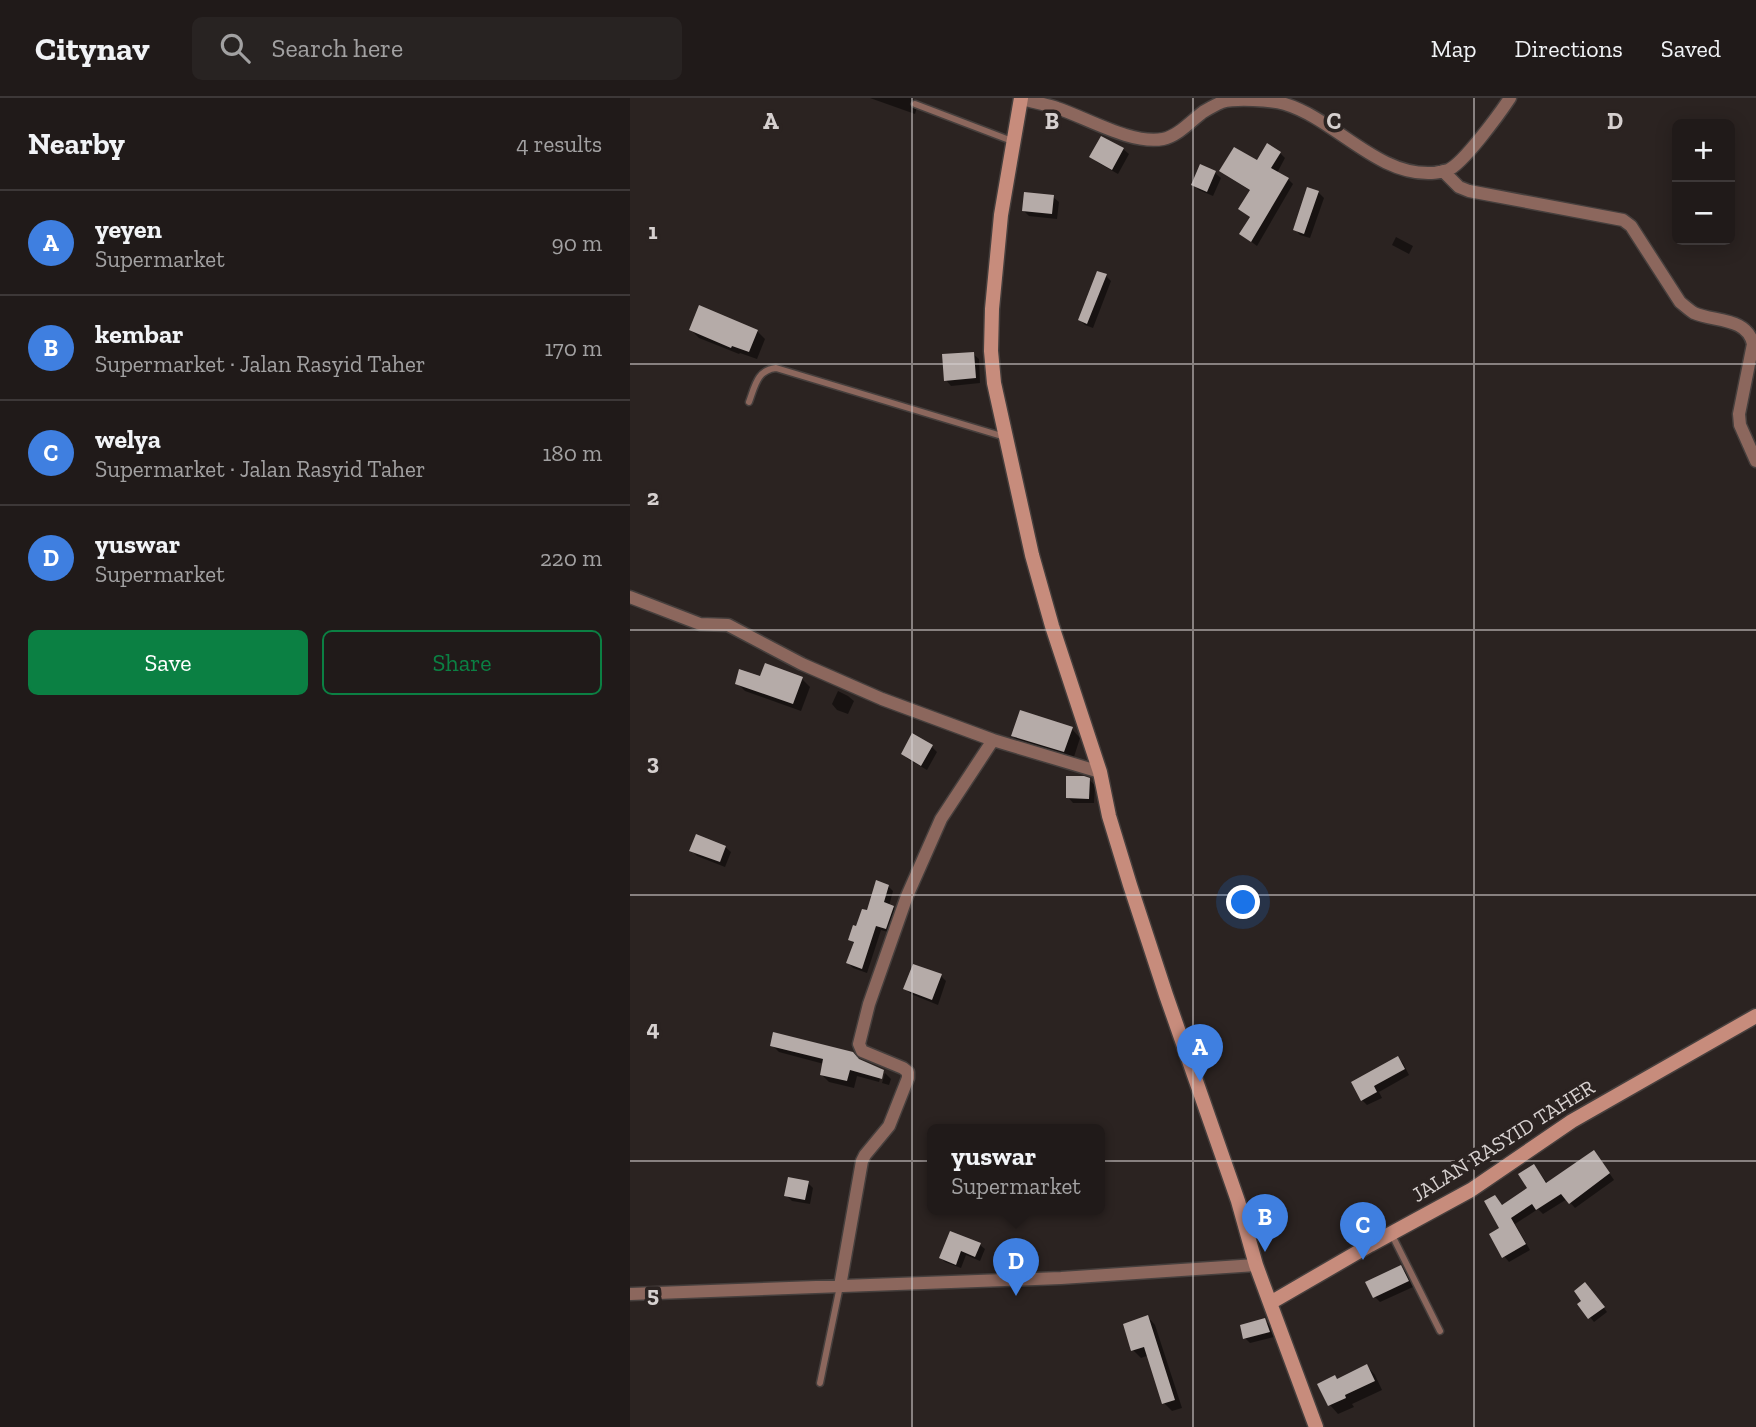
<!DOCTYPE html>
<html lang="en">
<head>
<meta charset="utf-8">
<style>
	body { margin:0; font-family:"Zilla Slab",serif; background:#282322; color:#f1f3f6 }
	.controls { position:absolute; right:21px; top:21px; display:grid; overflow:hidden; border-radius:10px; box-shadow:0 4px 18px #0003 }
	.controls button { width:63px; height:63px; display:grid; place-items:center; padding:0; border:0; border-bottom:2px solid #3d3838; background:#201a19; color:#f1f3f6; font:35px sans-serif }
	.you { position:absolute; left:614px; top:805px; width:24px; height:24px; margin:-18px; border:5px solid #fff; border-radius:50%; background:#1a73e8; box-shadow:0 0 0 10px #1a73e833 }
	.badge { display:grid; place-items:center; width:46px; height:46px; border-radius:50%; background:#0b8043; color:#fff; font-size:23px; font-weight:700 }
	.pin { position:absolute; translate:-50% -58px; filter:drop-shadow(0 2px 4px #0008) }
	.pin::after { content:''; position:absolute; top:37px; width:24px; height:21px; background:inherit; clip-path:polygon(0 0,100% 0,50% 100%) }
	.popup { position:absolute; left:297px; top:1026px; width:178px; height:91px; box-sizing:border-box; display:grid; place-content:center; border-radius:10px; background:#201a19; filter:drop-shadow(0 2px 5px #0005); font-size:23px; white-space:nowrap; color:#a2a1a2 }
	.popup b { font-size:26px; color:#f1f3f6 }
	.popup::after { content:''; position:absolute; left:50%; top:100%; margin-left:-14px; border:14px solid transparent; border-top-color:#201a19 }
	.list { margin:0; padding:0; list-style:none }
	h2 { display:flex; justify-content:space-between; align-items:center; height:91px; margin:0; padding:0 28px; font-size:30px }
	h2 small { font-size:23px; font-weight:400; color:#a2a1a2 }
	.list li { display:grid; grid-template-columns:46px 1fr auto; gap:21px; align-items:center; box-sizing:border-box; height:105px; padding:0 28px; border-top:2px solid #3d3838 }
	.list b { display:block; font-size:26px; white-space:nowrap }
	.list p { margin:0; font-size:23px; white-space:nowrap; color:#a2a1a2 }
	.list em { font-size:23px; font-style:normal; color:#a2a1a2 }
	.actions { display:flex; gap:14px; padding:21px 28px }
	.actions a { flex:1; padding:16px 0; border:2px solid #0b8043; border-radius:10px; text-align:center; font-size:24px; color:#0b8043 }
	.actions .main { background:#0b8043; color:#fff }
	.icon { flex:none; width:38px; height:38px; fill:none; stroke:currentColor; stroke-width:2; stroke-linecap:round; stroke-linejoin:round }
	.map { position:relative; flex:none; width:1126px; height:1329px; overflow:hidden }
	header { display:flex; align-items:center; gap:42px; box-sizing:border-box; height:98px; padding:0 35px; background:#201a19; border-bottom:2px solid #3d3838 }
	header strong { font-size:33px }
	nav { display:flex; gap:38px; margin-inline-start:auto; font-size:24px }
	.search { width:490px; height:63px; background:#282322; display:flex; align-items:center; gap:18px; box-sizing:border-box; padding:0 24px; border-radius:10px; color:#a2a1a2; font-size:26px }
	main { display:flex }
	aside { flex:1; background:#201a19 }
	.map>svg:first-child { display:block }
</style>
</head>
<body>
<header>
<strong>Citynav</strong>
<div class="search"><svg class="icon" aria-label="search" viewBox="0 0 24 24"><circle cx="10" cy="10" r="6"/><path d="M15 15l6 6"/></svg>Search here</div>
<nav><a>Map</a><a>Directions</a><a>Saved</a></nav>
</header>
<main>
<aside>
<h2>Nearby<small>4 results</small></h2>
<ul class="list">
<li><span class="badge" style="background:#3f7fe0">A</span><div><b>yeyen</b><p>Supermarket</p></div><em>90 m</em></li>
<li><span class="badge" style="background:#3f7fe0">B</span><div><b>kembar</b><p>Supermarket · Jalan Rasyid Taher</p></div><em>170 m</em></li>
<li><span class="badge" style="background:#3f7fe0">C</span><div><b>welya</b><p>Supermarket · Jalan Rasyid Taher</p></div><em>180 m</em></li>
<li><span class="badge" style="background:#3f7fe0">D</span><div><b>yuswar</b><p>Supermarket</p></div><em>220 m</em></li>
</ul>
<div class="actions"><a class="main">Save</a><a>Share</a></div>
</aside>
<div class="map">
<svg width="1126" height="1329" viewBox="0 0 1126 1329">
	<rect width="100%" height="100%" fill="#2b2321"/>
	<path fill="#0007" d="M 240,0 L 282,0 L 288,6 L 285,16 Z
		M 493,51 L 499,56 L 488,76 L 467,64 L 461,59 Z
		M 650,55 L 655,60 L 647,75 L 658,81 L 663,86 L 627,148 L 611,136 L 622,120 L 611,111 L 621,93 L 597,78 L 591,73 L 627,65 Z
		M 585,75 L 591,80 L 583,98 L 569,92 L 564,87 Z
		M 688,94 L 694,100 L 680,140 L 670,137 L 665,131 Z
		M 423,99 L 429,104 L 427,121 L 399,118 L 394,113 Z
		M 766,139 L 783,148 L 779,156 L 762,147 Z
		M 476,178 L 481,183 L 463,230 L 455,227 L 450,222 Z
		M 61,232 L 127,233 L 135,241 L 127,261 L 110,255 L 109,256 L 69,240 Z
		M 343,256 L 349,261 L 350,285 L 321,288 L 316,282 Z
		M 132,580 L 172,581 L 180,589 L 171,613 L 115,593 L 107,585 Z
		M 208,593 L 218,598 L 224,603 L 218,616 L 207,612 L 202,606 Z
		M 442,631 L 450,640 L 443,662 L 392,646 L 383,638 Z
		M 302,649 L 307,654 L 297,672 L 278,661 L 273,656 Z
		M 459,682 L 465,687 L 464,705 L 443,705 L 438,699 Z
		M 95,749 L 101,754 L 95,769 L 67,758 L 61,752 Z
		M 258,788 L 263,793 L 259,808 L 263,809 L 268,814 L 261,835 L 251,832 L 237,875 L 223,870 L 218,865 L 225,847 L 220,841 Z
		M 311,878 L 316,883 L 308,907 L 281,896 L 275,890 Z
		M 142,947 L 230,964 L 255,974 L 252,974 L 249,984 L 227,978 L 224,990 L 199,984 L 192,977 L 194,966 L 149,954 Z
		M 768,960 L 773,965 L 779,977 L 749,994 L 752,1000 L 737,1007 L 732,1002 Z
		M 255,975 L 261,981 L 259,987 L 252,985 Z
		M 969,1060 L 984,1082 L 945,1110 L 937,1101 L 913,1116 L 908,1111 L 885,1126 L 900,1152 L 879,1164 L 874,1158 L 872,1131 L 865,1099 L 873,1108 L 899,1090 L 904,1068 L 918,1086 Z
		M 178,1085 L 183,1090 L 180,1106 L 162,1103 L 156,1097 Z
		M 321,1135 L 350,1147 L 355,1151 L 350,1163 L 336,1157 L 331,1170 L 315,1164 L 311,1160 Z
		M 770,1169 L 776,1174 L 783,1189 L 750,1204 L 745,1199 Z
		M 959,1190 L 977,1214 L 964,1224 L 950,1207 Z
		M 518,1219 L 525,1227 L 552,1310 L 542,1313 L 534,1305 L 519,1257 L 511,1260 L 503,1252 Z
		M 635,1222 L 640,1228 L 644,1239 L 620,1245 L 615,1240 Z
		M 737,1268 L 745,1277 L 752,1292 L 722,1306 L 724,1309 L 708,1316 L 700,1307 L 689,1286 L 708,1282 Z"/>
	<path fill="#b5aba8" d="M 471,38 L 494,50 L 482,72 L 459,59 Z
		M 637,45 L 651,54 L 641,70 L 659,80 L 621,144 L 609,136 L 620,119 L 608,111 L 620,92 L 589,73 L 604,49 L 627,62 Z
		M 570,66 L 586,73 L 577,94 L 561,87 Z
		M 677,89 L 689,93 L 674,136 L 663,132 Z
		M 394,94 L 424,97 L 422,116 L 392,113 Z
		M 467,173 L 477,176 L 457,226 L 448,222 Z
		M 69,207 L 128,232 L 119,254 L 102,248 L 101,250 L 59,232 Z
		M 344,254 L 346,280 L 314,283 L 312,256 Z
		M 135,565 L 173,579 L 163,606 L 105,586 L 109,571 L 130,578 Z
		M 390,612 L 443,629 L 434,654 L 381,638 Z
		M 282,635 L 303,647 L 291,668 L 271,656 Z
		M 436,678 L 454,678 L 460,680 L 459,701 L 436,700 Z
		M 66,736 L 96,748 L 90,764 L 59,753 Z
		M 246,782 L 259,787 L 254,804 L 264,808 L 256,831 L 246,828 L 232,871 L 216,865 L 224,844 L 218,842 L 223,827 L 226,828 L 232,811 L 237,812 Z
		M 283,866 L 312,876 L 302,902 L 273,891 Z
		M 143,934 L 223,954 L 229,961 L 254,972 L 252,981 L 220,972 L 217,983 L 190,977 L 193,961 L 140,948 Z
		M 768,958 L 775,971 L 744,988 L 747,994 L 731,1003 L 721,984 Z
		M 964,1052 L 980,1075 L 939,1106 L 931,1096 L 906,1112 L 902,1106 L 881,1120 L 896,1146 L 872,1160 L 859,1136 L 869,1130 L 854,1103 L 865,1097 L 872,1107 L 897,1090 L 888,1076 L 904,1066 L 916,1085 Z
		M 158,1079 L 179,1083 L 175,1102 L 154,1098 Z
		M 320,1133 L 351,1145 L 345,1159 L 331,1153 L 326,1167 L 309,1160 Z
		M 771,1167 L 779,1183 L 743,1200 L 735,1184 Z
		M 955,1184 L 975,1209 L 958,1221 L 947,1206 L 951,1203 L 944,1193 Z
		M 518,1217 L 545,1302 L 532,1306 L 514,1249 L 501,1253 L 493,1226 Z
		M 635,1220 L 640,1234 L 613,1241 L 610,1227 Z
		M 737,1266 L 745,1283 L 715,1297 L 716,1300 L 698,1308 L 687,1286 L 705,1277 L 707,1281 Z"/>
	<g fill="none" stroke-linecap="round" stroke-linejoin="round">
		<defs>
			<path id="lane" d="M 285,6 L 382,43
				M 119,304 C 125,288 127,272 146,270 L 375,339
				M 761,1135 L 810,1233
				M 190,1285 L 210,1188"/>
			<path id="street" d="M 391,1 C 403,4 416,6 427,10 C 457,20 502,47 533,41 C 548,38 561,23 573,14 C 578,11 585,7 592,4 C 606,0 640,2 655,6 C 705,21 747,78 802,75 C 806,75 814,73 818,72 C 833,66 870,15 880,0
				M 813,73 L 829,89 L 839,93 L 993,122 L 1001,128 L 1050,204 C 1055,208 1059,212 1064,215 C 1084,224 1117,219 1123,246 L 1109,316 L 1110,327 L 1126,363
				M 0,499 L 70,526 L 98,527 L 172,566 L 252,601 L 363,642
				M 210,1188 L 232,1063 L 235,1057 L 259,1028 L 278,980 L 278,974 L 273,970 L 232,953 L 229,946 L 239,906 L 277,798 L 311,721 L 363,642 L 470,674
				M 0,1196 L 431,1180 L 626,1167"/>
			<path id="secondary" d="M 391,0 L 371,117 L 362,211 L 361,253 L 364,285 L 402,457 L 422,528 L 470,674 L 479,718 L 500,787 L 536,897 L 608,1103 L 626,1167 L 640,1205 L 740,1147 L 841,1092 L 942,1023 L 1126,918
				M 640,1205 L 686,1329"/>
		</defs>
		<use href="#lane" stroke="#463f3d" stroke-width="9"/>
		<use href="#street" stroke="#463f3d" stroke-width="15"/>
		<use href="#secondary" stroke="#463f3d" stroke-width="17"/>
		<use href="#lane" stroke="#8c675d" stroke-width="6"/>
		<use href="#street" stroke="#8c675d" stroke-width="12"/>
		<use href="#secondary" stroke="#c78c7c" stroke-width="14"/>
	</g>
	<path fill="none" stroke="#d6d0cf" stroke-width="2" stroke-opacity="0.55" d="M 282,0 L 282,1329M 563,0 L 563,1329M 844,0 L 844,1329M 0,266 L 1126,266M 0,532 L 1126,532M 0,797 L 1126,797M 0,1063 L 1126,1063"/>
	<g text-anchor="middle" stroke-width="7" stroke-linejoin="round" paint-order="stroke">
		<g font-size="21" fill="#d6d0cf" stroke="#2b2321">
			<text transform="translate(873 1043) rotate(-32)" y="7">JALAN RASYID TAHER</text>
		</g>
	</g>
	<g font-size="23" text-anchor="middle" font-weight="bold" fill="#d6d0cf" stroke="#2b2321" stroke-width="7" stroke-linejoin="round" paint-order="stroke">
		<text x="141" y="31">A</text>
		<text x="422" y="31">B</text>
		<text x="704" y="31">C</text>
		<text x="985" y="31">D</text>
		<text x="23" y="141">1</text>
		<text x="23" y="407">2</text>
		<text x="23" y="672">3</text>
		<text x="23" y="938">4</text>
		<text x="23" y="1204">5</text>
	</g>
</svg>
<div class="controls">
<button>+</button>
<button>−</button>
</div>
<div class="you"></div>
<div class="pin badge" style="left:570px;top:984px;background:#3f7fe0">A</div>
<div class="pin badge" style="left:635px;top:1154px;background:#3f7fe0">B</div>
<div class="pin badge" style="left:733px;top:1162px;background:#3f7fe0">C</div>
<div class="pin badge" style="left:386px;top:1198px;background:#3f7fe0">D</div>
<div class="popup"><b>yuswar</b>Supermarket</div>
</div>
</main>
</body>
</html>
